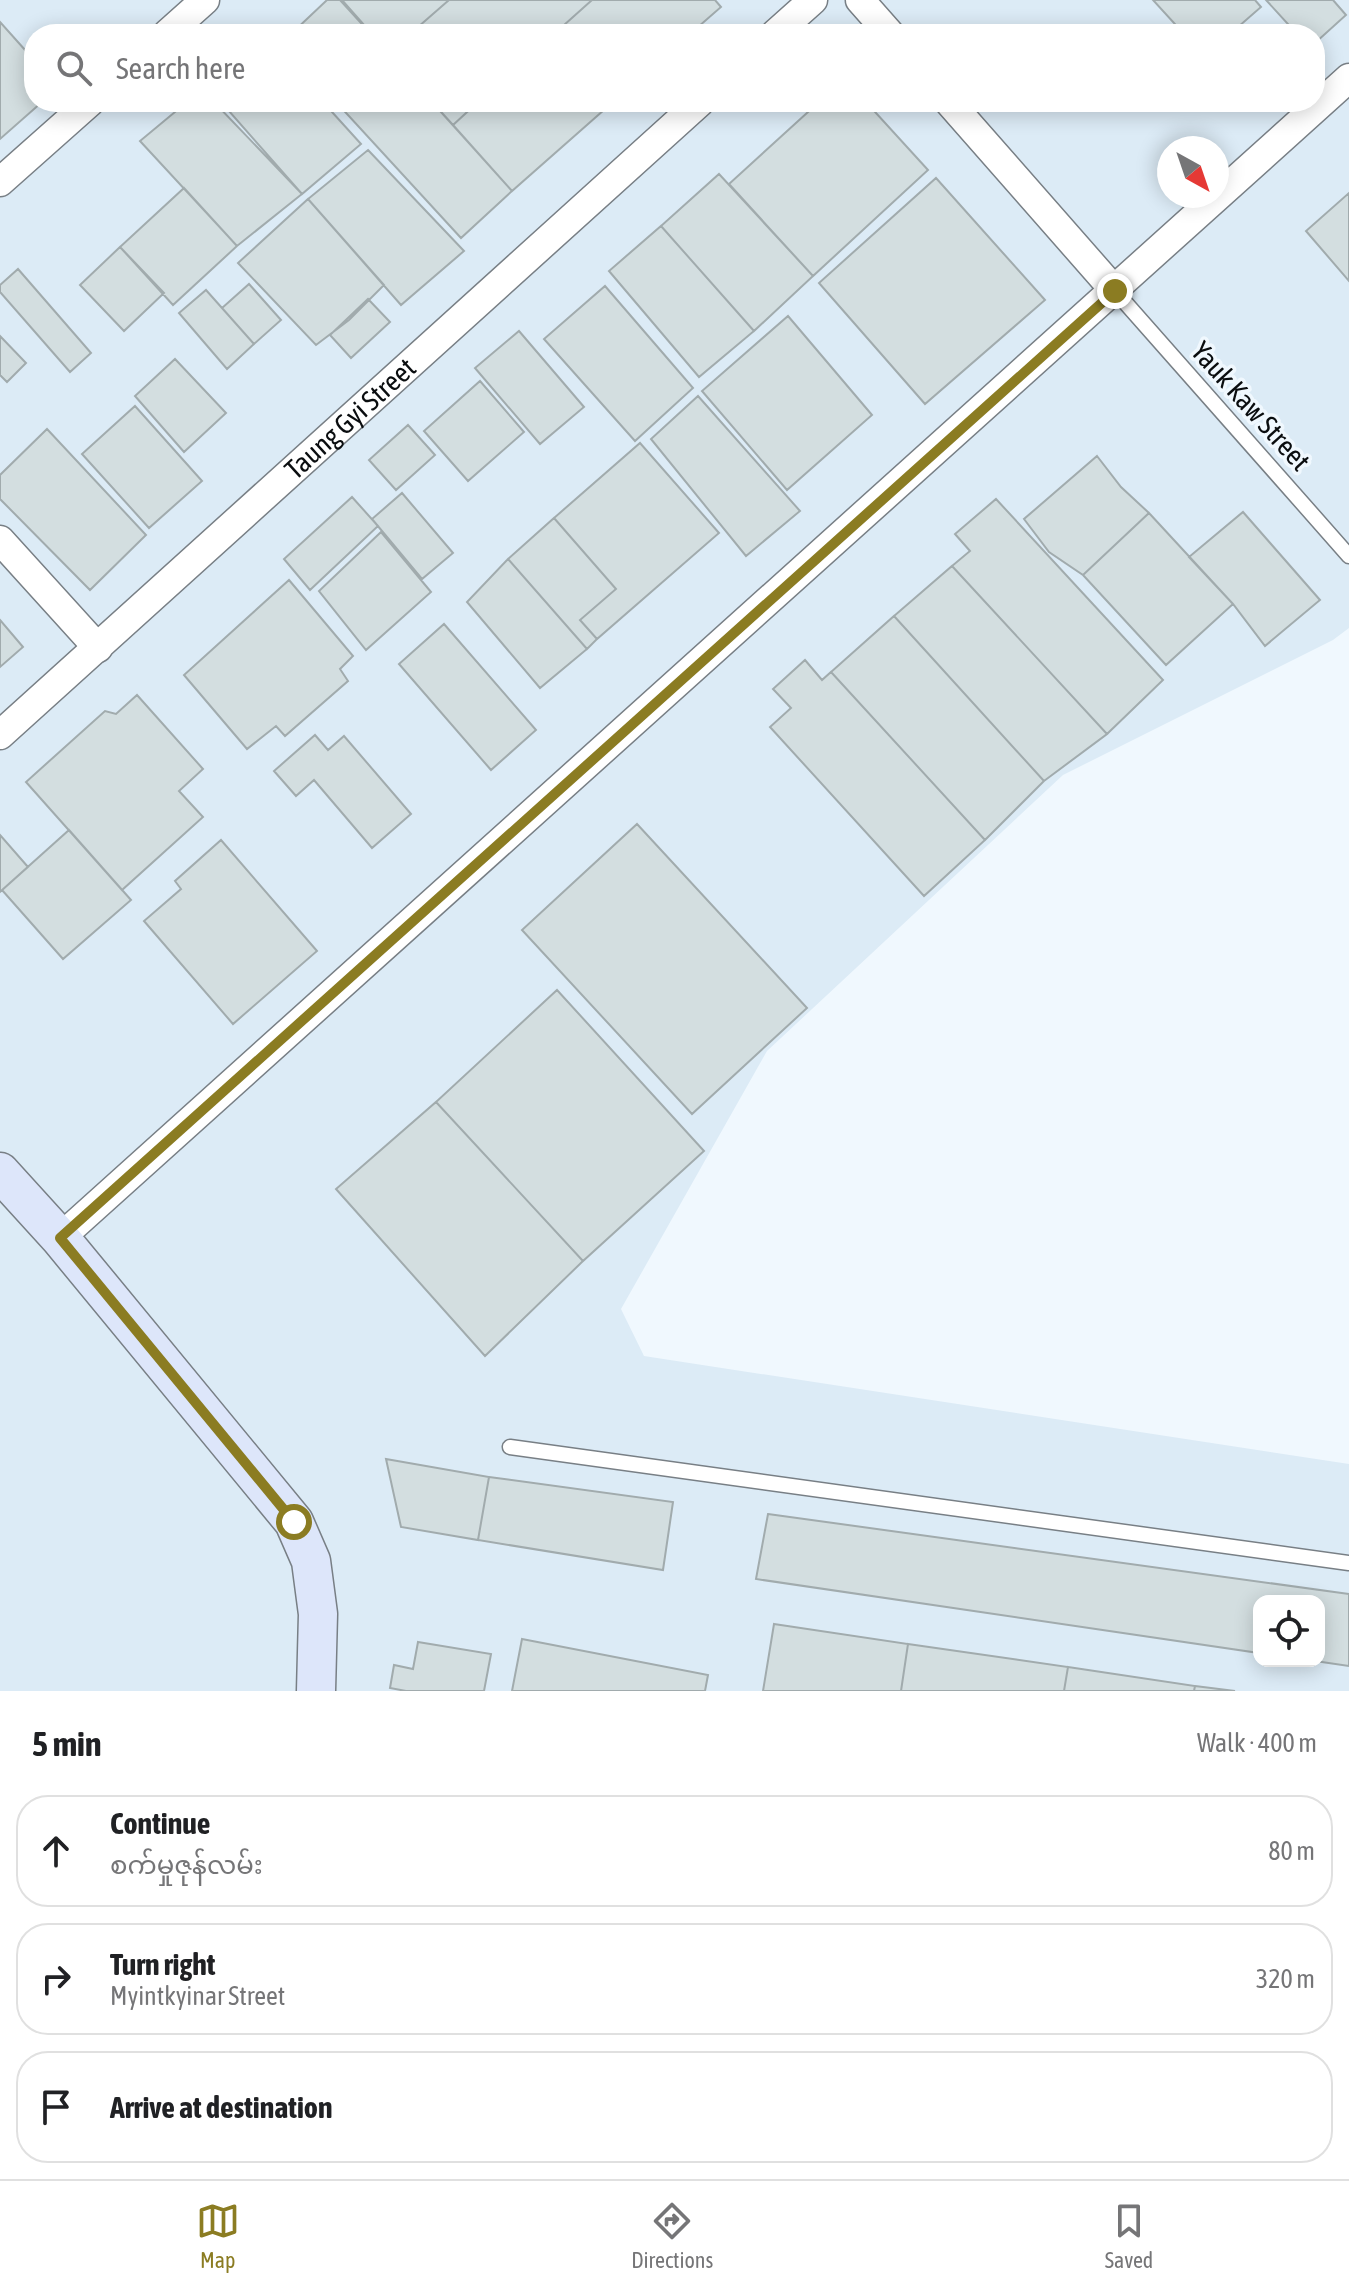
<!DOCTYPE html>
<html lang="en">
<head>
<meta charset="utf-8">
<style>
	body { margin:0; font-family:"Asap Condensed","Noto Sans Myanmar",sans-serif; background:#f2f2f2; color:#202124 }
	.controls { position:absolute; right:24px; bottom:24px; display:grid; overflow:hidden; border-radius:16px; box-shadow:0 4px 20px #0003 }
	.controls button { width:72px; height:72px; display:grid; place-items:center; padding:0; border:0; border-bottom:2px solid #e0e0e0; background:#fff; color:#202124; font:40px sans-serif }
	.compass { position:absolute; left:1157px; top:136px; width:72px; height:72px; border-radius:50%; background:#fff; box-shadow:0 4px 20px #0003; rotate:140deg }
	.stop { position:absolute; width:24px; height:24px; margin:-18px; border:6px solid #8b7c22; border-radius:50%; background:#fff }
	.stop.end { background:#8b7c22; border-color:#fff; box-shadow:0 2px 8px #0008 }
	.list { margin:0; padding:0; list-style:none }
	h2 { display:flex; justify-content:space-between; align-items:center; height:104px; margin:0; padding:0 32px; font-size:34px }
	h2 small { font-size:26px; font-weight:400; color:#757577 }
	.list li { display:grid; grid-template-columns:52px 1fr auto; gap:24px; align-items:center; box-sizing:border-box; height:112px; margin:0 16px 16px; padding:0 16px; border:2px solid #e0e0e0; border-radius:32px }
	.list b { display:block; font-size:30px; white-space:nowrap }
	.list p { margin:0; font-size:26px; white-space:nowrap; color:#757577 }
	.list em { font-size:26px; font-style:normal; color:#757577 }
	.icon { flex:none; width:44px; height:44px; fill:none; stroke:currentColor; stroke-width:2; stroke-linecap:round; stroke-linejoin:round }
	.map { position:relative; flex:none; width:1349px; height:1691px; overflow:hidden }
	.search { position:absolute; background:#fff; box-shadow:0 4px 20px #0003; left:24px; right:24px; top:24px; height:88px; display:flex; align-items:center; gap:20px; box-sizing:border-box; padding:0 28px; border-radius:32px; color:#757577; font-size:30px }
	.sheet { height:488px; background:#fff }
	nav { display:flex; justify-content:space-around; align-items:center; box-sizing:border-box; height:112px; border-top:2px solid #e0e0e0; background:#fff; font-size:22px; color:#757577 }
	nav a { display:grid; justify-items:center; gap:4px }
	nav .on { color:#8b7c22 }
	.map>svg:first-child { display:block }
</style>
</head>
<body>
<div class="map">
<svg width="1349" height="1691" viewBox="0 0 1349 1691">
	<rect width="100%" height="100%" fill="#f0f8fe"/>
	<path fill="#dcebf6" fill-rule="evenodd" d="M 0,0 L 1349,0 L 1349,628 L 1333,640 L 1063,775 L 767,1051 L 621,1309 L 644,1356 L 1349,1464 L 1349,1691 L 0,1691 ZM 34,34 L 1315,34 L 1315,102 L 34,102 ZM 1169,148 L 1217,148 L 1217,196 L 1169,196 ZM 1259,1601 L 1319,1601 L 1319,1661 L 1259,1661 Z"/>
	<path fill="#d3dee0" stroke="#a1abad" stroke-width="2" d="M 327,0 L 340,0 L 371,34 L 291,34 Z
		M 342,0 L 449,0 L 410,34 L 372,34 Z
		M 449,0 L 592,0 L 554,34 L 410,34 Z
		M 592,0 L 715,0 L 721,7 L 690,34 L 554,34 Z
		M 1153,0 L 1255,0 L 1261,7 L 1230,34 L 1184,34 Z
		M 1266,0 L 1333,0 L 1346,15 L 1315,43 L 1315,34 L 1297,34 Z
		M 0,22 L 34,60 L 34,102 L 42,102 L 0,139 Z
		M 187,102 L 214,102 L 302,194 L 237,246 L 140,141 Z
		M 221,102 L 323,102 L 361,144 L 302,194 Z
		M 336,102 L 432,102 L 512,191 L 461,238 Z
		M 432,102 L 478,102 L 453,125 Z
		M 478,102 L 613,102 L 512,191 L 453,125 Z
		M 819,102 L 866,102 L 928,170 L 813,276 L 729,184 Z
		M 368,150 L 464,251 L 401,305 L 308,199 Z
		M 719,174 L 813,276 L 754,331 L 661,226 Z
		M 936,178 L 1045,300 L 925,404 L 819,283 Z
		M 184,188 L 237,246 L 173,305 L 120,247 Z
		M 1349,193 L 1349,281 L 1306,231 Z
		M 308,199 L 384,285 L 349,320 L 316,345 L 238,263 Z
		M 661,226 L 754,331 L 699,377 L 609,271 Z
		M 120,247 L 164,293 L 124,331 L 80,285 Z
		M 18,269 L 91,353 L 70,372 L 0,292 L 0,285 Z
		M 249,284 L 281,320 L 254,344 L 222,308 Z
		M 605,286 L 693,388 L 635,441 L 544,339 Z
		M 206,290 L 254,344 L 227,369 L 179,313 Z
		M 368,299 L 390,322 L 351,358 L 330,335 Z
		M 788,316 L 872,415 L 787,490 L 702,391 Z
		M 519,331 L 584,407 L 540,444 L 475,368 Z
		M 0,336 L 26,363 L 7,382 L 0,375 Z
		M 175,359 L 226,413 L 184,452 L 135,396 Z
		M 480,381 L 524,432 L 468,481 L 424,431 Z
		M 698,396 L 800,511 L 746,556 L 651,439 Z
		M 135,406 L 202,481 L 149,528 L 82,454 Z
		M 408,425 L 435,455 L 396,490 L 369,460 Z
		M 47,429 L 146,535 L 90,590 L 0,499 L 0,475 Z
		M 640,443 L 719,533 L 597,639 L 580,620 L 616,589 L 554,518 Z
		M 1097,456 L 1121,487 L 1149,513 L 1083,575 L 1049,552 L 1024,519 Z
		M 402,493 L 453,553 L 422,579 L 372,519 Z
		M 352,497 L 378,526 L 310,590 L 284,559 Z
		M 996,499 L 1163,680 L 1107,734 L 952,566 L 970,551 L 955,534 Z
		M 1243,512 L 1320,600 L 1265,646 L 1233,604 L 1189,557 Z
		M 1149,513 L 1233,604 L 1166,665 L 1083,575 Z
		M 554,518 L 616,589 L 580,620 L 597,639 L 587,649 L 508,559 Z
		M 381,532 L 431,592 L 366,650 L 319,591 Z
		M 508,559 L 587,649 L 540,688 L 467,602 Z
		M 952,566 L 1107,734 L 1044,781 L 894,616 Z
		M 289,580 L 353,656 L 340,669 L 348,681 L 285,736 L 276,726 L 247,749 L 184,675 Z
		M 894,616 L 1044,781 L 985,840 L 831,672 Z
		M 0,620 L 23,647 L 0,667 Z
		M 444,624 L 536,730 L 491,770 L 399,664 Z
		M 805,660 L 822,680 L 831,672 L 985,840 L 924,896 L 770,727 L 791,708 L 773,689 Z
		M 137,695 L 203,769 L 179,791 L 203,817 L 122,890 L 26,782 L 105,711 L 116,714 Z
		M 315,735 L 328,750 L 344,736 L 411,814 L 372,848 L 314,780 L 296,796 L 274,771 Z
		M 637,824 L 807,1008 L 692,1114 L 522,930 Z
		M 69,830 L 131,900 L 63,959 L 2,890 Z
		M 0,835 L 28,867 L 0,892 Z
		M 221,840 L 317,951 L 233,1024 L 144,921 L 181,889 L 175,881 Z
		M 557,990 L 704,1151 L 583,1261 L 436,1102 Z
		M 436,1102 L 583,1261 L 485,1356 L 336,1189 Z
		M 386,1459 L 489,1477 L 478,1540 L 401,1527 Z
		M 489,1477 L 673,1502 L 663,1570 L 478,1540 Z
		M 768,1514 L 1349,1594 L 1349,1666 L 1315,1661 L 1319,1661 L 1319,1601 L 1259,1601 L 1259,1653 L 756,1579 Z
		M 774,1624 L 908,1644 L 901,1691 L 763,1691 Z
		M 522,1639 L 708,1675 L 705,1691 L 512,1691 Z
		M 418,1642 L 491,1654 L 484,1691 L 406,1691 L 390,1688 L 394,1665 L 413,1669 Z
		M 908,1644 L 1068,1667 L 1064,1691 L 901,1691 Z
		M 1068,1667 L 1195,1686 L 1194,1691 L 1064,1691 Z
		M 1195,1686 L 1235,1691 L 1194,1691 Z"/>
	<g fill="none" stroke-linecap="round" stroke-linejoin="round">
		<defs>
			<path id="lane" d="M 1115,291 L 1349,556
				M 510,1447 L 1349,1563"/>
			<g id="street">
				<path d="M 860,0 L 890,34"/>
				<path d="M 167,34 L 205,0"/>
				<path d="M 775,34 L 813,0"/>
				<path d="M 949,102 L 1115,291"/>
				<path d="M 0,182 L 90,102"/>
				<path d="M 0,540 L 98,648"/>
				<path id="s1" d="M 0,735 L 700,102"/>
				<path d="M 60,1238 L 1349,78"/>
			</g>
			<path id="secondary" d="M 0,1172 L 60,1238 L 294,1522 L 311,1561 L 318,1614 L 316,1691"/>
		</defs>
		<use href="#lane" stroke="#787f85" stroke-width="17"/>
		<use href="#street" stroke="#787f85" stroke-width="31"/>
		<use href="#secondary" stroke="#787f85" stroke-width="41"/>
		<use href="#lane" stroke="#fff" stroke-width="14"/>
		<use href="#street" stroke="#fff" stroke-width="28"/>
		<use href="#secondary" stroke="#dde6fa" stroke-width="38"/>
	</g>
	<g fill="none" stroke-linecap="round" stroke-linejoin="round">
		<path stroke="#8b7c22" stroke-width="10" d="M 294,1522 L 60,1238 L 1115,291"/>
	</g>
	<g text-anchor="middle" stroke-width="7" stroke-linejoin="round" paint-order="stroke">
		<g font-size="28" fill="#0a0d0f" stroke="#f0f8fe">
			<text transform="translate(1251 406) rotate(48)" y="10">Yauk Kaw Street</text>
			<text dy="10" stroke="none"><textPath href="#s1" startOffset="472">Taung Gyi Street</textPath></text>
		</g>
	</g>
</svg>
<div class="controls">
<button><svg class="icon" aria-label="locate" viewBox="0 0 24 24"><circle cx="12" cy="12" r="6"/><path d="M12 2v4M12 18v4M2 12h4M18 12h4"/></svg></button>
</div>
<svg class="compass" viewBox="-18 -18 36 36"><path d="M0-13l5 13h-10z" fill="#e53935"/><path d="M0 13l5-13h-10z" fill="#757577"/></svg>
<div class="stop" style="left:294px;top:1522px"></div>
<div class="stop end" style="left:1115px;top:291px"></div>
<div class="search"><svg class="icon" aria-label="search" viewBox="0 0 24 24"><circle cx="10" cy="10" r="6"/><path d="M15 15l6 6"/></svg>Search here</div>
</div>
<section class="sheet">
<h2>5 min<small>Walk · 400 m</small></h2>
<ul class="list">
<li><svg class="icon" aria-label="ahead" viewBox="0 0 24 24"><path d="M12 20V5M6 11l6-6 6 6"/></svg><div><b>Continue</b><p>စက်မှုဇုန်လမ်း</p></div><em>80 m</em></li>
<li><svg class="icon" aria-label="right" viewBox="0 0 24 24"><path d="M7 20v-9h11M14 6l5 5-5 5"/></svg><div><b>Turn right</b><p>Myintkyinar Street</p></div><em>320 m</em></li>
<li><svg class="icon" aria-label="arrive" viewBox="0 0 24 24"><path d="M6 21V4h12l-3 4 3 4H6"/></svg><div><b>Arrive at destination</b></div></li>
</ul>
</section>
<nav>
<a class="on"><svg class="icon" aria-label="map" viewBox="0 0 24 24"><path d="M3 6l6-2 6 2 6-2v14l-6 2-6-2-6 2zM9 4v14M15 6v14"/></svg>Map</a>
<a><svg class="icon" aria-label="directions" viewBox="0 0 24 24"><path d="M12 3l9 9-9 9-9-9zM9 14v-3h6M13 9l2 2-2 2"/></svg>Directions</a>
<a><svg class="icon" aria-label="saved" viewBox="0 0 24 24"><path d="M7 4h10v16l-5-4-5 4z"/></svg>Saved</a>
</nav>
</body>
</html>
